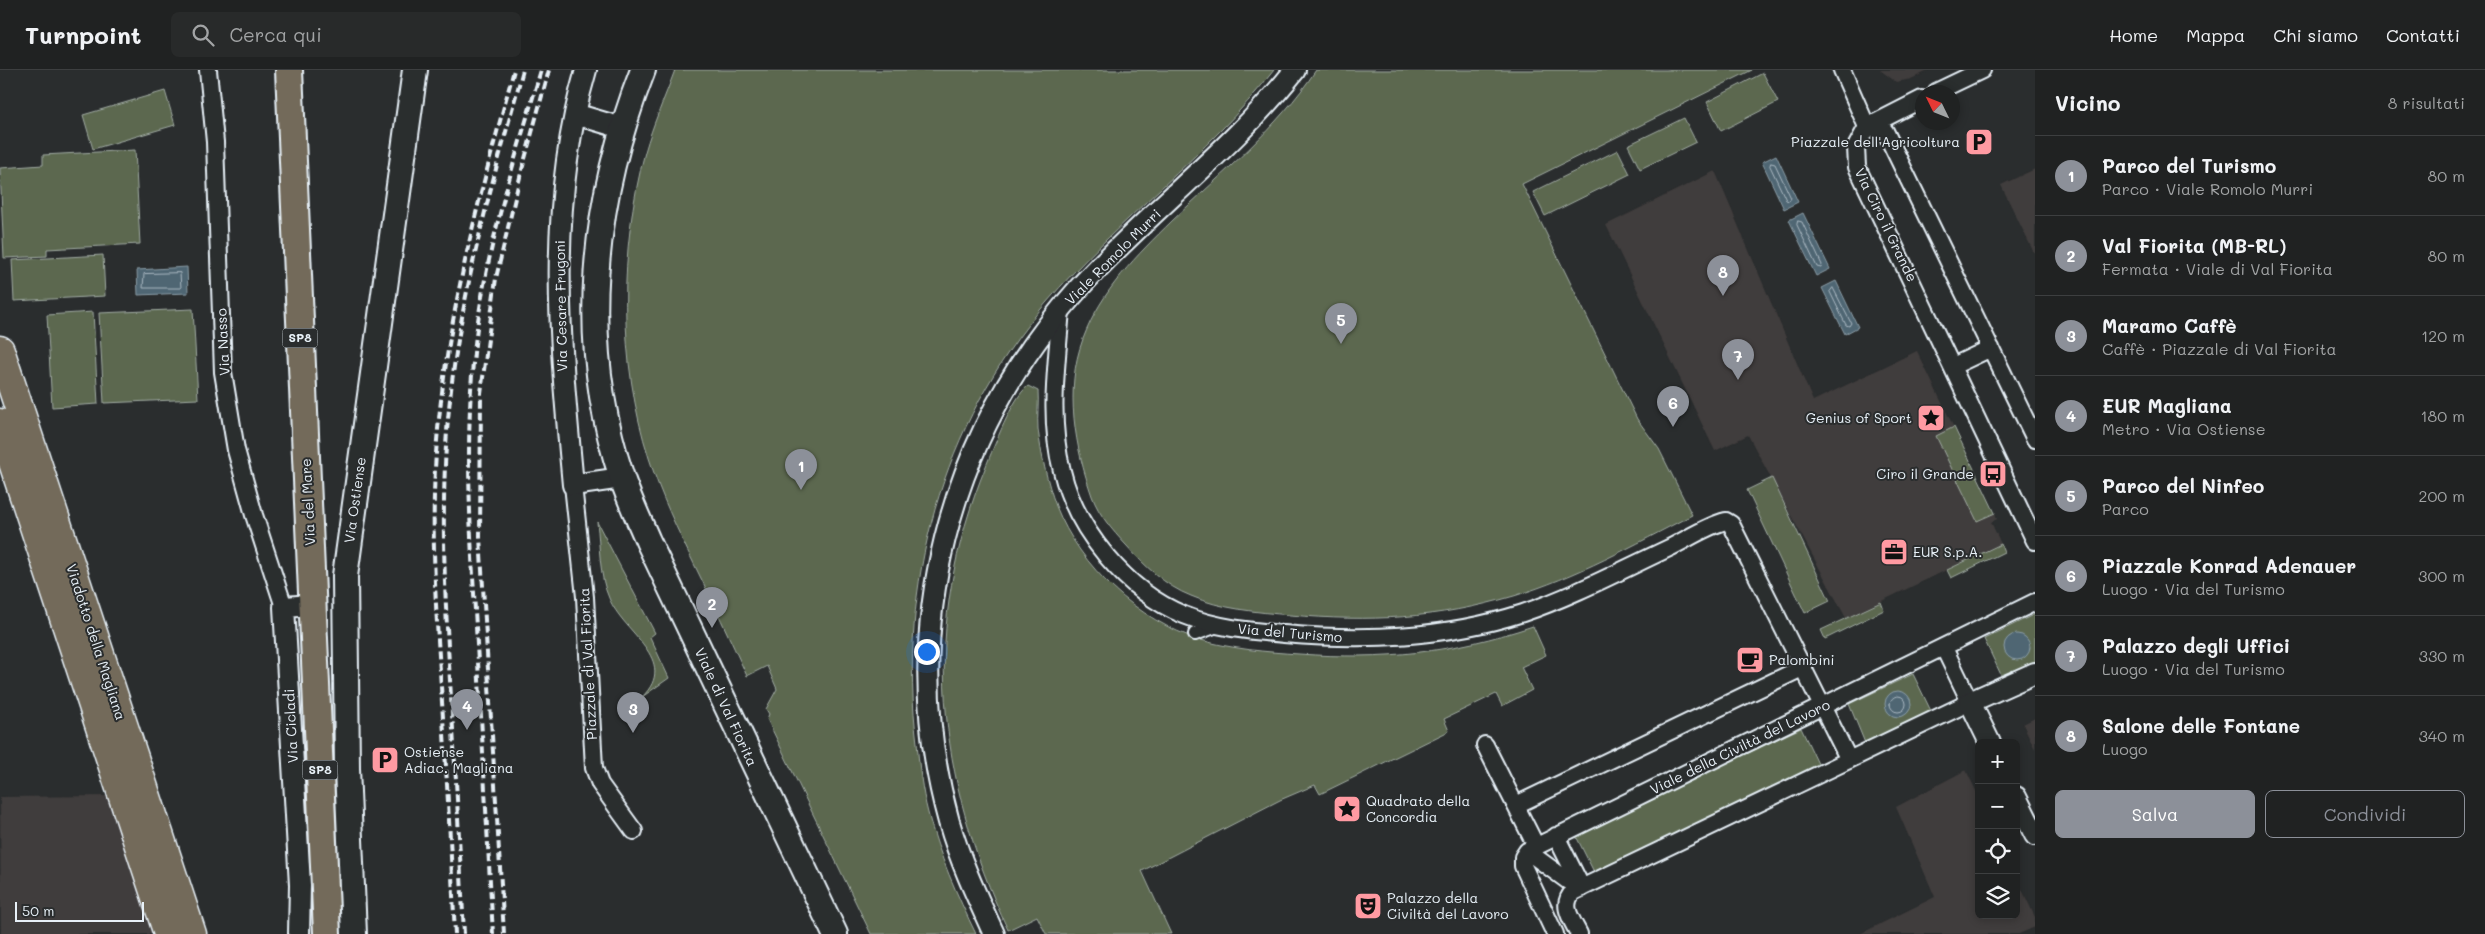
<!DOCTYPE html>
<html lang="it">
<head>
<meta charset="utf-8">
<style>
	body { margin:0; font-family:Mali,sans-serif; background:#282a2a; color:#f1f3f6 }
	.controls { position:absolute; right:15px; bottom:15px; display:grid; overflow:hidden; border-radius:8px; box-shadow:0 2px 8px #0003 }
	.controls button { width:45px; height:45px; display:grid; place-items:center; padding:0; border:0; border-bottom:1px solid #3d3f40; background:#202222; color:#f1f3f6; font:25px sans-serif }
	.compass { position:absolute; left:1915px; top:15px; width:45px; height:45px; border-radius:50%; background:#202222; box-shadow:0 2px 8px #0003; rotate:313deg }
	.scale { position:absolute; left:15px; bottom:12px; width:129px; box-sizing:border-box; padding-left:5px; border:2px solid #e8f1f8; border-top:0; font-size:14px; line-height:18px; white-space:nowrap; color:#e8f1f8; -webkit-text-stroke:4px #2a2d2e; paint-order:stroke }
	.you { position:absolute; left:926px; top:581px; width:18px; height:18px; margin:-12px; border:4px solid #fff; border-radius:50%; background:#1a73e8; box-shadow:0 0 0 8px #1a73e833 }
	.badge { display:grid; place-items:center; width:32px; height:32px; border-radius:50%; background:#8c9099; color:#fff; font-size:16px; font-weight:700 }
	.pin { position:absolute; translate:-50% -41px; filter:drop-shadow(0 1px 2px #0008) }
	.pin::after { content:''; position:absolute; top:26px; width:18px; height:15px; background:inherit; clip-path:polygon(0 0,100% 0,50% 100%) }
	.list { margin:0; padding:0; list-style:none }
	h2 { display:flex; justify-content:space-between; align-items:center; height:65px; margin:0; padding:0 20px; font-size:21px }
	h2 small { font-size:16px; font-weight:400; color:#a2a4a5 }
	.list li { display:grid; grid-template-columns:32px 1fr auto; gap:15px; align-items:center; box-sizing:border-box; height:80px; padding:0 20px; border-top:1px solid #3d3f40 }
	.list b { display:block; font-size:19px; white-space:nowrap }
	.list p { margin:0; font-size:16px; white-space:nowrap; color:#a2a4a5 }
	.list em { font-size:16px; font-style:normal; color:#a2a4a5 }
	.actions { display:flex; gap:10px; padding:15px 20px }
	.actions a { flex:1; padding:11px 0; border:1px solid #8c9099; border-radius:8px; text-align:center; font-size:18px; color:#8c9099 }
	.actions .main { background:#8c9099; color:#fff }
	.icon { flex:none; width:28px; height:28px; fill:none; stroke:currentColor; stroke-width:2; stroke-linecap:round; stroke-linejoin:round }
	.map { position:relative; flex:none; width:2035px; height:864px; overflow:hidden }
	header { display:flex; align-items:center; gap:30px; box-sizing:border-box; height:70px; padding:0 25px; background:#202222; border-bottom:1px solid #3d3f40 }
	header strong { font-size:24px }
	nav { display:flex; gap:28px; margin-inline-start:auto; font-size:18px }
	.search { width:350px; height:45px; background:#282a2a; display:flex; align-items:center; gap:12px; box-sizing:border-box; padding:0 18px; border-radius:8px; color:#a2a4a5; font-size:19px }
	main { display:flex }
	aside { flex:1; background:#202222 }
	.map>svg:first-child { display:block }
</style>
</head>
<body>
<header>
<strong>Turnpoint</strong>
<div class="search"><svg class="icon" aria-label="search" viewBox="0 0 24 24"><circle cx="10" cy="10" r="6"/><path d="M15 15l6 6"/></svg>Cerca qui</div>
<nav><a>Home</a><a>Mappa</a><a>Chi siamo</a><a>Contatti</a></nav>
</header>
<main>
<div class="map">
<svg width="2035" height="864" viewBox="0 0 2035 864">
	<rect width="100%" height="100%" fill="#2a2d2e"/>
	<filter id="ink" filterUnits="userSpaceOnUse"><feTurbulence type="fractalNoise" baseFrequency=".02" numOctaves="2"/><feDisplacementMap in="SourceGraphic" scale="10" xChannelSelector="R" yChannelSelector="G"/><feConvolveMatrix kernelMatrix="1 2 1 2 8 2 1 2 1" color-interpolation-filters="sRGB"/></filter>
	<g filter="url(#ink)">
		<path fill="#403c3c" d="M 1880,0 L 1930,0 L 1911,9 L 1896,12 Z
			M 2035,99 L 2035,185 L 2001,115 Z
			M 1715,101 L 1813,331 L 1917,281 L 1995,443 L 1997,449 L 1991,452 L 2001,474 L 1846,548 L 1748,365 L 1715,381 L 1606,155 Z
			M 2035,648 L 2035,679 L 2023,654 Z
			M 1966,700 L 1979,727 L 1979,845 L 2016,845 L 2016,807 L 2035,847 L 2035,857 L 2019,864 L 1860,864 L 1935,827 L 1896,737 Z
			M 109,726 L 154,864 L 1,864 L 0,727 Z"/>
		<path fill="#5b6850" stroke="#a2aca4" d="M 675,0 L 1274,0 C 1207,86 1117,150 1046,233 C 942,353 897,517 917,673 C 919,696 922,720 928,743 C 939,785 957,825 976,864 L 871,864 L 767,649 L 769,644 L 766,639 L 777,619 L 767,596 L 747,606 C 730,569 713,532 695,496 C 678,461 661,426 649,388 C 618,291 619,180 645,82 C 653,54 665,27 675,0 Z
			M 1316,0 L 1752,0 L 1522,114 L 1637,349 L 1659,379 L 1692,445 C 1634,475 1576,507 1514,526 C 1436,549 1370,552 1290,545 C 1257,542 1221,539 1191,526 C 1165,516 1144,495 1126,475 C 1112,460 1099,445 1092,426 C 1075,377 1064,320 1083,269 C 1101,221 1137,185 1172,151 C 1222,103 1278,58 1316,0 Z
			M 1763,3 L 1778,32 L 1721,61 L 1707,32 Z
			M 165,21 L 175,55 L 93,79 L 83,45 Z
			M 1684,48 L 1696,72 L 1640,99 L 1628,75 Z
			M 135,80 L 140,174 L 47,179 L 47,186 L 4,188 L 0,98 L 43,95 L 43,85 Z
			M 1618,80 L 1630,104 L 1545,146 L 1533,122 Z
			M 103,185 L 105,226 L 14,231 L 12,190 Z
			M 193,239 L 198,329 L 104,333 L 99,243 Z
			M 93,242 L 98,334 L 52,337 L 47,245 Z
			M 1028,316 L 1038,321 C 1039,333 1037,346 1038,359 C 1041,384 1047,412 1056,436 C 1080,497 1138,551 1201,570 C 1232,579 1266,582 1299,584 C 1384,590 1452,583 1533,556 L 1546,585 L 1521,597 L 1532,620 L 1502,636 L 1496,624 L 1444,649 L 1449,661 L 1320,724 L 1315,715 L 1280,730 L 1142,801 L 1171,864 L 1046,864 L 1037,846 L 1008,860 C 936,705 920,557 986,396 C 994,377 1012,328 1028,316 Z
			M 1954,357 L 1995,443 L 1977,451 L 1936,366 Z
			M 1772,408 L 1830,531 L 1805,543 L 1747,420 Z
			M 597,452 L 655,563 L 650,567 L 669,608 L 642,627 C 680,590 623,563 609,528 C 599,506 600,476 597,452 Z
			M 2001,474 L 2004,482 L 1951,508 L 1947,500 Z
			M 1881,532 L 1884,540 L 1825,569 L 1821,560 Z
			M 2035,544 L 2035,594 L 2003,609 L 1984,569 Z
			M 1913,604 L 1931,641 L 1865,673 L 1849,634 Z
			M 1801,658 L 1819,696 L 1595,804 L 1575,764 Z"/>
		<path fill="#4f6673" stroke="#8c9ea8" d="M 1776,85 L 1798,132 L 1784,139 L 1762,92 Z
			M 1803,143 L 1830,199 L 1816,206 L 1789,150 Z
			M 187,197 L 188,223 L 138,225 L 137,200 Z
			M 1836,211 L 1858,257 L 1845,264 L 1822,218 Z
			M2004 577a13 13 0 1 1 26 0a13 13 0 1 1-26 0Z
			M1885 634a13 13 0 1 1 26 0a13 13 0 1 1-26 0Z"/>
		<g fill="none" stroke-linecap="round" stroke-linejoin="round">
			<path stroke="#abb9c3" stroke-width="1" d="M 1771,93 L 1775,94 L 1791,128 L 1789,131 L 1786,130 L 1770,96 Z
				M 1798,151 L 1802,152 L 1822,195 L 1821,198 L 1817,197 L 1797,155 Z
				M 180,203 L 181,218 L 143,218 L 144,204 Z
				M 1833,218 L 1851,253 L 1849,256 L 1846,255 L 1830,222 Z
				M1890 634a8 8 0 1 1 16 0a8 8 0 1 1-16 0Z"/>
			<defs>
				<path id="pedestrian" d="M 1195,564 L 1220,555"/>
				<path id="minor" d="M 208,0 L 215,72 L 223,302 L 236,380 L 254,445 L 284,537
					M 1842,0 L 1867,57
					M 1936,22 L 1982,0
					M 1867,57 L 1856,77 L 1857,97 L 2035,471
					M 1867,57 L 1885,61 L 2035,369
					M 1867,57 L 1922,29
					M 1061,239 C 1057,294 1048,347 1062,401 C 1076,460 1127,522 1184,545 C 1216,558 1251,561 1284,564 C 1365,571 1445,568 1523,543 C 1573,526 1620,501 1667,479 C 1686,470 1706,456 1726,451 L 1731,454 L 1849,690
					M 1953,296 L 1991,278
					M 573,415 L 585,527 L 594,698 L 600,714 L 634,761
					M 1485,675 L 1536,776
					M 1516,735 L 1804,597
					M 1556,766 L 1582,818
					M 1527,781 L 1579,819
					M 1555,864 L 1523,796 L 1523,787 L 1527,781 L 2035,532
					M 1579,864 C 1572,850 1560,835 1573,822 L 1970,632 L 1944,578"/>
				<path id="tertiary" d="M 586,0 C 546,137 560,275 573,415 L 622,408
					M 575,44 L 622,58
					M 1990,673 L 1970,632 L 2035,603
					M 2016,727 L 2035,765
					M 299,864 L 300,815 L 284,537 L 313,535
					M 994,864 C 977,827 960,791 949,752 C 896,561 948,364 1079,218 C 1148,142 1231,81 1295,0"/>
				<path id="secondary" d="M 643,0 C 592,131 577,273 622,408 C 629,429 639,450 648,471 L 835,864
					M 354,864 L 347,698 L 345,506 L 415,0"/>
				<path id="primary" d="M 289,0 L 327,864"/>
				<path id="trunk" d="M 0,280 L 192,864
					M 0,353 L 168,864"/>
			</defs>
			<use href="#pedestrian" stroke="#e8f1f8" stroke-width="16"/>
			<use href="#minor" stroke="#e8f1f8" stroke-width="20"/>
			<use href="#tertiary" stroke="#e8f1f8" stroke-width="24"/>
			<use href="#secondary" stroke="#e8f1f8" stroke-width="28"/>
			<use href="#primary" stroke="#e8f1f8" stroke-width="30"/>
			<use href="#trunk" stroke="#e8f1f8" stroke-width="31"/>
			<use href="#pedestrian" stroke="#2a2d2e" stroke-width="12"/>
			<use href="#minor" stroke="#2a2d2e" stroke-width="16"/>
			<use href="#tertiary" stroke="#2a2d2e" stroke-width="20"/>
			<use href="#secondary" stroke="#2a2d2e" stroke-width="24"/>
			<use href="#primary" stroke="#736b5a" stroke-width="26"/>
			<use href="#trunk" stroke="#736b5a" stroke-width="28"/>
			<path stroke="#e8f1f8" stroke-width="4" stroke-dasharray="8 4" stroke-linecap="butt" d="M 455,864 C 451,787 447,709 442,632 C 437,554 431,477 435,399 C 443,259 477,134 514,0
				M 464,864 C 460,785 456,706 451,627 C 445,528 439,429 450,329 C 462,217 493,109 523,0
				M 493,864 C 487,762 482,660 476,557 C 470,455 463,353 478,251 C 490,166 517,82 541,0
				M 504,864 L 480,467 L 481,323 L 496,208 L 520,107 L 549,0"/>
		</g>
	</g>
	<defs>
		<symbol id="parking-square" viewBox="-11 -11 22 22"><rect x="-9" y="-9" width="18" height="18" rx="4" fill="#ff9aa2" stroke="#2a2d2e"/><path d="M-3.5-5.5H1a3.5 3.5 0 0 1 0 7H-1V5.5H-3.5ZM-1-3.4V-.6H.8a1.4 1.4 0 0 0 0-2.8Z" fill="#111"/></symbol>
		<symbol id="sight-square" viewBox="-11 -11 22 22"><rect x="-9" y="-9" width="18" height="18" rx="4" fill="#ff9aa2" stroke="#2a2d2e"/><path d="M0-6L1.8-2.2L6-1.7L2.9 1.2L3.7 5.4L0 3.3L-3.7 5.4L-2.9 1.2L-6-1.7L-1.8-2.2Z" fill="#111"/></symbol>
		<symbol id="bus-square" viewBox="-11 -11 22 22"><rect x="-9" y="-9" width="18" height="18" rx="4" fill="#ff9aa2" stroke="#2a2d2e"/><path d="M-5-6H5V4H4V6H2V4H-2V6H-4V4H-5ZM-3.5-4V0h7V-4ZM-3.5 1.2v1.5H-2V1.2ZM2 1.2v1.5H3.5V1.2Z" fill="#111"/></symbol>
		<symbol id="office-square" viewBox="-11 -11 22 22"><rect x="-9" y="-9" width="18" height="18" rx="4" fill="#ff9aa2" stroke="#2a2d2e"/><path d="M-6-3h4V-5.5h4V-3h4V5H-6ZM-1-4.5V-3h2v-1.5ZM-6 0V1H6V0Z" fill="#111"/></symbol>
		<symbol id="cafe-square" viewBox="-11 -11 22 22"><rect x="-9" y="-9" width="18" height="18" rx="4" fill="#ff9aa2" stroke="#2a2d2e"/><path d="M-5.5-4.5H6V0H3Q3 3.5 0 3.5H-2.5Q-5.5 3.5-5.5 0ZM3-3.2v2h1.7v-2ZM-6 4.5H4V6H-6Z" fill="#111"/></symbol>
		<symbol id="theatre-square" viewBox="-11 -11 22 22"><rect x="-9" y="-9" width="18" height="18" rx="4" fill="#ff9aa2" stroke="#2a2d2e"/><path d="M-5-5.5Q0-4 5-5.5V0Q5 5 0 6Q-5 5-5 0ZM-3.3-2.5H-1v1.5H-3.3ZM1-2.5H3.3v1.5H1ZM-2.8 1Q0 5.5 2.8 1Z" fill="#111"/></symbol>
	</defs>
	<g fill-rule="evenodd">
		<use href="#parking-square" x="1963" y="56" width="32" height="32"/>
		<use href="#sight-square" x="1915" y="332" width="32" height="32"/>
		<use href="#bus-square" x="1977" y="388" width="32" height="32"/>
		<use href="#office-square" x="1878" y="466" width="32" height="32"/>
		<use href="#cafe-square" x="1734" y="574" width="32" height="32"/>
		<use href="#parking-square" x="369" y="674" width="32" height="32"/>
		<use href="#sight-square" x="1331" y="723" width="32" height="32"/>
		<use href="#theatre-square" x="1352" y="820" width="32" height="32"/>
	</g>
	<g text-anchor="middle" stroke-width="4" stroke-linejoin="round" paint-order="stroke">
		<g fill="#2a2d2e" stroke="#afb6bb" stroke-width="1">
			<rect x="282.5" y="258.5" width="35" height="19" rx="4"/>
			<rect x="302.5" y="690.5" width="35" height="19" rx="4"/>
		</g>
		<g font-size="12" font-weight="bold" fill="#e8f1f8">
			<text x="300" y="272">SP8</text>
			<text x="320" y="704">SP8</text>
		</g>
		<g font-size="14" fill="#e8f1f8" stroke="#2a2d2e" text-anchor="start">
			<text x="1960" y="77" text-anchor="end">Piazzale dell'Agricoltura</text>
			<text x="1912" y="353" text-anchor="end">Genius of Sport</text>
			<text x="1974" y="409" text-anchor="end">Ciro il Grande</text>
			<text x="1913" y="487">EUR S.p.A.</text>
			<text x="1769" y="595">Palombini</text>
			<text x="404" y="687">Ostiense<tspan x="404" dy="16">Adiac. Magliana</tspan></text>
			<text x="1366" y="736">Quadrato della<tspan x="1366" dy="16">Concordia</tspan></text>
			<text x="1387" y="833">Palazzo della<tspan x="1387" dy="16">Civiltà del Lavoro</tspan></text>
		</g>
		<g font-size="14" fill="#e8f1f8" stroke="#2a2d2e">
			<text transform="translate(1886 155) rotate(64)" y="5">Via Ciro il Grande</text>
			<text transform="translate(1113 187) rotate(-45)" y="5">Viale Romolo Murri</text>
			<text transform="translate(561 236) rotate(-91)" y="5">Via Cesare Frugoni</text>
			<text transform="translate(223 272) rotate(-93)" y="5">Via Nasso</text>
			<text transform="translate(355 430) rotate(-82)" y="5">Via Ostiense</text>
			<text transform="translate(308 432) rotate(-93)" y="5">Via del Mare</text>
			<text transform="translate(1290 563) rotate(5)" y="5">Via del Turismo</text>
			<text transform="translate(96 572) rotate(72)" y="5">Viadotto della Magliana</text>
			<text transform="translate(588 594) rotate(-93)" y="5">Piazzale di Val Fiorita</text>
			<text transform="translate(726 637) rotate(65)" y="5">Viale di Val Fiorita</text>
			<text transform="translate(291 656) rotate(-93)" y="5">Via Cicladi</text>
			<text transform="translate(1740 677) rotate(-26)" y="5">Viale della Civiltà del Lavoro</text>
		</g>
	</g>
</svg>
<div class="controls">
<button>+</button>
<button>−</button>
<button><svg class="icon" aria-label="locate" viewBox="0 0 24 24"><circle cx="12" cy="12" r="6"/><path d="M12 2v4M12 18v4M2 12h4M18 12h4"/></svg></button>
<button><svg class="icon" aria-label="layers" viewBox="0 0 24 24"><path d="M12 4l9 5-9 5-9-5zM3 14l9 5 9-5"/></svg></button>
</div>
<svg class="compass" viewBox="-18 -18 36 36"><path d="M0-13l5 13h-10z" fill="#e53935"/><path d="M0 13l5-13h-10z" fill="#a2a4a5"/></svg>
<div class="scale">50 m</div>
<div class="you"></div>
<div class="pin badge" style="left:801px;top:420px">1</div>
<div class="pin badge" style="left:712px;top:558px">2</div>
<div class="pin badge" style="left:633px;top:663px">3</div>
<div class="pin badge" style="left:467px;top:660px">4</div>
<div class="pin badge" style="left:1341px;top:274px">5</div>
<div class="pin badge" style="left:1673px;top:357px">6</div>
<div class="pin badge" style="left:1738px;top:310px">7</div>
<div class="pin badge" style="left:1723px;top:226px">8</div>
</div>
<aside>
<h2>Vicino<small>8 risultati</small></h2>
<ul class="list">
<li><span class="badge">1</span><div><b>Parco del Turismo</b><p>Parco · Viale Romolo Murri</p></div><em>80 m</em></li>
<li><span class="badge">2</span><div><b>Val Fiorita (MB-RL)</b><p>Fermata · Viale di Val Fiorita</p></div><em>80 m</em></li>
<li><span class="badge">3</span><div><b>Maramo Caffè</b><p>Caffè · Piazzale di Val Fiorita</p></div><em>120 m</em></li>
<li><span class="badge">4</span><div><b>EUR Magliana</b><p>Metro · Via Ostiense</p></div><em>180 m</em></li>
<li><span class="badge">5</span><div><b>Parco del Ninfeo</b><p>Parco</p></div><em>200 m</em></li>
<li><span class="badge">6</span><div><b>Piazzale Konrad Adenauer</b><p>Luogo · Via del Turismo</p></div><em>300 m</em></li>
<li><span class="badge">7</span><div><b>Palazzo degli Uffici</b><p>Luogo · Via del Turismo</p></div><em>330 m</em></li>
<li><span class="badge">8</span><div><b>Salone delle Fontane</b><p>Luogo</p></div><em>340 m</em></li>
</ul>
<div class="actions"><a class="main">Salva</a><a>Condividi</a></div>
</aside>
</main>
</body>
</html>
